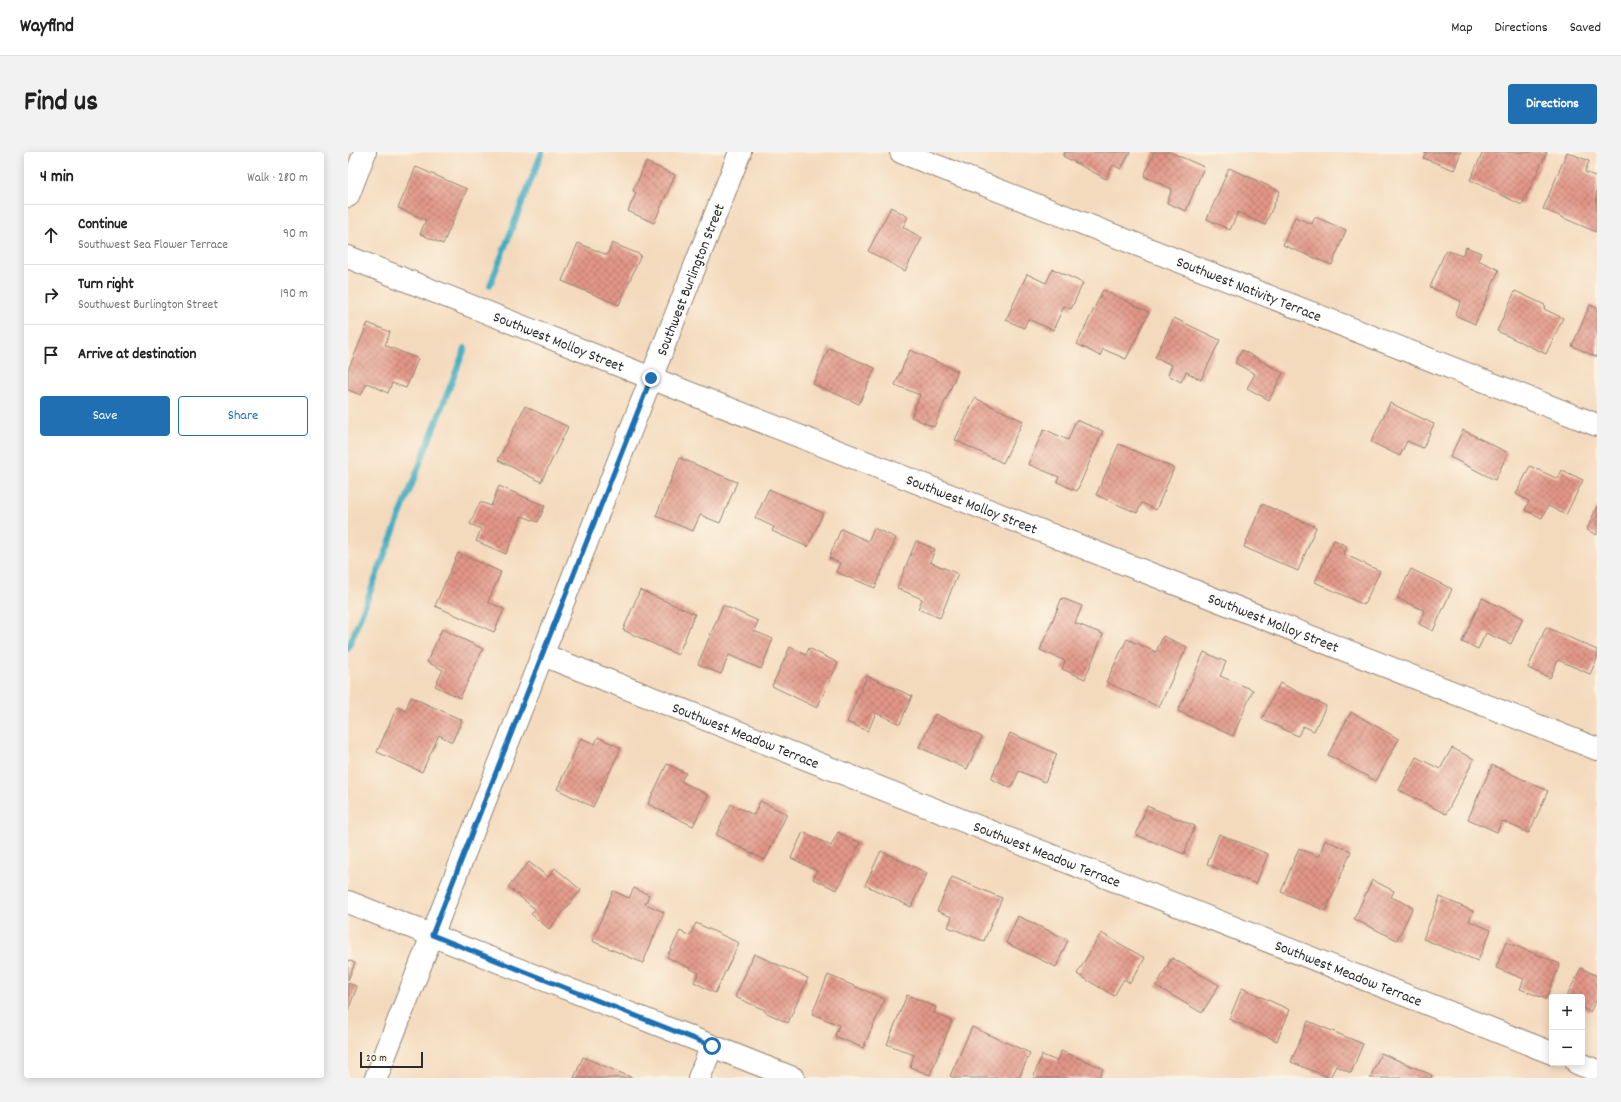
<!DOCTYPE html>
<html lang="en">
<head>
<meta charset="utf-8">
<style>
	body { margin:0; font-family:Dekko,sans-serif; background:#f2f2f2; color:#222 }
	.controls { position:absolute; right:12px; bottom:12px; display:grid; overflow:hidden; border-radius:4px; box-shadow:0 2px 10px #0003 }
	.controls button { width:36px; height:36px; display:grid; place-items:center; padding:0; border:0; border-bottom:1px solid #e0e0e0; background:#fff; color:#222; font:20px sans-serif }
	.scale { position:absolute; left:12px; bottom:10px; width:63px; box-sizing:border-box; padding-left:4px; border:2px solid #2b2b2b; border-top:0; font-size:11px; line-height:14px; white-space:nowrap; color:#2b2b2b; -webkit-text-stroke:3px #fcf5e5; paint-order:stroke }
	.stop { position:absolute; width:12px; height:12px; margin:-9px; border:3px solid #1f6fb2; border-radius:50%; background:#fff }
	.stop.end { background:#1f6fb2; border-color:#fff; box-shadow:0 1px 4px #0008 }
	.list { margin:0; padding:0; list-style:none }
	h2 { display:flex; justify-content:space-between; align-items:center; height:52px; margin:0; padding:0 16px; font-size:17px }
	h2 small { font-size:13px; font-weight:400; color:#767676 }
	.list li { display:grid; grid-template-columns:26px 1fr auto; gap:12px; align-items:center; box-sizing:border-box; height:60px; padding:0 16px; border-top:1px solid #e0e0e0 }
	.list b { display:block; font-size:15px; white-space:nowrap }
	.list p { margin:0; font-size:13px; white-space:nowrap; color:#767676 }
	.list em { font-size:13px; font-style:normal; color:#767676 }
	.actions { display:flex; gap:8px; padding:12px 16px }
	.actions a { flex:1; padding:9px 0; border:1px solid #1f6fb2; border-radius:4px; text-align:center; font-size:14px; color:#1f6fb2 }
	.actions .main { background:#1f6fb2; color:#fff }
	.icon { flex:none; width:22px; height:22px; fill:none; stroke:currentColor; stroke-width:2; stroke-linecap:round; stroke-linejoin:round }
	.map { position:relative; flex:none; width:1249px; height:926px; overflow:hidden; border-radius:4px }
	header { display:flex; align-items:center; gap:24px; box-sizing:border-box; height:56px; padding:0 20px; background:#fff; border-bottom:1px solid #e0e0e0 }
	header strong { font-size:19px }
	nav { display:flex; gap:22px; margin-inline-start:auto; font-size:14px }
	.intro { display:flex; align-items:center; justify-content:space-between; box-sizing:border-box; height:96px; padding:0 24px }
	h1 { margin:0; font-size:28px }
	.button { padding:10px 18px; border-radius:4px; background:#1f6fb2; color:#fff; font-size:14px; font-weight:700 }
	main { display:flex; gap:24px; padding:0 24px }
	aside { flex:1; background:#fff; border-radius:4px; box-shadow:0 2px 10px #0003 }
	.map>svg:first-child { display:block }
</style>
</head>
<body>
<header>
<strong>Wayfind</strong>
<nav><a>Map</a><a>Directions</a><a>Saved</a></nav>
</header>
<div class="intro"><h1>Find us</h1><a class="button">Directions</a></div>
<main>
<aside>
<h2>4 min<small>Walk · 280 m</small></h2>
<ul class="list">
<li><svg class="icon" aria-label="ahead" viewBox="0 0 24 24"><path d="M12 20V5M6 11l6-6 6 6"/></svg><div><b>Continue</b><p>Southwest Sea Flower Terrace</p></div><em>90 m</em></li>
<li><svg class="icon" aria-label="right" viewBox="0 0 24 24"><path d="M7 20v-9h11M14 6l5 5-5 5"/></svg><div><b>Turn right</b><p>Southwest Burlington Street</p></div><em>190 m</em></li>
<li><svg class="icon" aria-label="arrive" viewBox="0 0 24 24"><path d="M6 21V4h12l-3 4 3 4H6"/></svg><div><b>Arrive at destination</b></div></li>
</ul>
<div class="actions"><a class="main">Save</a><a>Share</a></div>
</aside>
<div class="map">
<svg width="1249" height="926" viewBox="0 0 1249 926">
	<defs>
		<pattern id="building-cross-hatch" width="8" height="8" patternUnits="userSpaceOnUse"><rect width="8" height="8" fill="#e29687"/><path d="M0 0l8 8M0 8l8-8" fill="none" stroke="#b77b6f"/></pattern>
	</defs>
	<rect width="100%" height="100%" fill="#fcf5e5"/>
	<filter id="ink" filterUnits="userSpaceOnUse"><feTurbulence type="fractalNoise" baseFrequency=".025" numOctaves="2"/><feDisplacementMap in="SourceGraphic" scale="8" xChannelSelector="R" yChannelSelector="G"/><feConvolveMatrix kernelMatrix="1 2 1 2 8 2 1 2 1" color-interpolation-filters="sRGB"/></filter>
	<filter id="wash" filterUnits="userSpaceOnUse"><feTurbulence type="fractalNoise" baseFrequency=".012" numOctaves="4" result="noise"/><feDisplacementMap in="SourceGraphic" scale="16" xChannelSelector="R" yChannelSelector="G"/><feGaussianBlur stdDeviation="0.9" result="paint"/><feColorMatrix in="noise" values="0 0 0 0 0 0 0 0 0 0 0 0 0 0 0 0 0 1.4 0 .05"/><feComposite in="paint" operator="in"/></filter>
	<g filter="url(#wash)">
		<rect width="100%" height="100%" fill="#f4dabd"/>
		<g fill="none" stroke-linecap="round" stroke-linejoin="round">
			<path stroke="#43adc1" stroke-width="6" d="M 142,133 L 194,0
				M 0,497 L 117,196"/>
		</g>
		<g id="blocks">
			<path fill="url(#building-cross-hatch)" d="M 717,0 L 782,0 L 773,17 L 765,13 L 758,27 L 715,4 Z
				M 806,0 L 822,0 L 856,15 L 838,59 L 819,51 L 824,37 L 796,24 Z
				M 1075,0 L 1113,0 L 1106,18 L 1075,6 L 1078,1 Z
				M 1135,0 L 1199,0 L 1174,53 L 1122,28 Z
				M 1219,0 L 1241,9 L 1237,20 L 1249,25 L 1248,80 L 1195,57 Z
				M 298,10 L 327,23 L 306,71 L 280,59 L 288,41 L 285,39 Z
				M 68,15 L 119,37 L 95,92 L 72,82 L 78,68 L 50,56 Z
				M 881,16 L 932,39 L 917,73 L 890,60 L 882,78 L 859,67 Z
				M 543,55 L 560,65 L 555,75 L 574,86 L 557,119 L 520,99 Z
				M 947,65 L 964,72 L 967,65 L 998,78 L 984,113 L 935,93 Z
				M 230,91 L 259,103 L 264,91 L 293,103 L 271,153 L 214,129 Z
				M 1118,95 L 1133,101 L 1130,108 L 1151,118 L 1127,172 L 1107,163 L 1113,149 L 1082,135 L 1098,98 L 1114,104 Z
				M 705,117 L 735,131 L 723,157 L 716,154 L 705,178 L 680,167 L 676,176 L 658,168 L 679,122 L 698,131 Z
				M 755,138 L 801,160 L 778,207 L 755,197 L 752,204 L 729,192 Z
				M 1167,139 L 1197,153 L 1196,157 L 1215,166 L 1198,202 L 1149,179 Z
				M 1242,153 L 1249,156 L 1249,205 L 1224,194 Z
				M 826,166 L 872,188 L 853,228 L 838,220 L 833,230 L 820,223 L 824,213 L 807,205 Z
				M 20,171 L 42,180 L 37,193 L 70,207 L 58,236 L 44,231 L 40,241 L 19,231 L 13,243 L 0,238 L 0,218 Z
				M 481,196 L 527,216 L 511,252 L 465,232 Z
				M 562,198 L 610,219 L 586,275 L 563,265 L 572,243 L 547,233 Z
				M 894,198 L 935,221 L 921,248 L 899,236 L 907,222 L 887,211 Z
				M 627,246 L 675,269 L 655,311 L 607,288 Z
				M 1042,251 L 1086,272 L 1075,296 L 1059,289 L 1052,304 L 1023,290 Z
				M 177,254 L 220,275 L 193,330 L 150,308 Z
				M 728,268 L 755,279 L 729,339 L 709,330 L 711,325 L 680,312 L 696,277 L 720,288 Z
				M 1115,278 L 1160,301 L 1147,328 L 1102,305 Z
				M 771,292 L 826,316 L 808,358 L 794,351 L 789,361 L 748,343 Z
				M 332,306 L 389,330 L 372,371 L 352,363 L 345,379 L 308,364 Z
				M 1182,314 L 1210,327 L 1214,318 L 1235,328 L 1218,363 L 1200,354 L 1194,366 L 1177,358 L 1181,349 L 1168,342 Z
				M 151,334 L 197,354 L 190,370 L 174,364 L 158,402 L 128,389 L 133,377 L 122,372 L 132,350 L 143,354 Z
				M 421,337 L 475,361 L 460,395 L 424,379 L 426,375 L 407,366 Z
				M 914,352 L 968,375 L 950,419 L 896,395 Z
				M 1249,354 L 1249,383 L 1239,378 Z
				M 526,376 L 548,386 L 527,436 L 488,420 L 492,411 L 481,406 L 493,377 L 520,389 Z
				M 986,388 L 999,394 L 996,402 L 1032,419 L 1016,453 L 967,430 Z
				M 568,389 L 587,397 L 582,410 L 610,422 L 592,466 L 570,457 L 574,447 L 549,436 Z
				M 110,401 L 153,420 L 140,450 L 156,457 L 146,480 L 87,454 Z
				M 1063,417 L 1104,437 L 1085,479 L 1071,472 L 1077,459 L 1049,446 Z
				M 292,438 L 347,462 L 330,503 L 275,478 Z
				M 714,446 L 734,454 L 727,471 L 755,482 L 737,527 L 714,517 L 717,509 L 692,498 Z
				M 1134,446 L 1175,466 L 1163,492 L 1138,481 L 1130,497 L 1114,490 Z
				M 375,453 L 410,469 L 406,479 L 425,487 L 413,517 L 381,503 L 373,522 L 350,512 Z
				M 1198,475 L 1249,498 L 1249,507 L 1242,522 L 1210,508 L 1202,526 L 1180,516 Z
				M 94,477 L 135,497 L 112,546 L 87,534 L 95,518 L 79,510 Z
				M 815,484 L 839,495 L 811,555 L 758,530 L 779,487 L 808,500 Z
				M 442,495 L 458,503 L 461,496 L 490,511 L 469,556 L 424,534 Z
				M 856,500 L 878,510 L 872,524 L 905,538 L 885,584 L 830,559 Z
				M 519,524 L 564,544 L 552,572 L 528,561 L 520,579 L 499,570 Z
				M 932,531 L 978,554 L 966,579 L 955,574 L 950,584 L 914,567 Z
				M 63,545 L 114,568 L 104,590 L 91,583 L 74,620 L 29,600 L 49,555 L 57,559 Z
				M 1003,560 L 1051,587 L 1028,629 L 980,603 Z
				M 587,562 L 634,585 L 619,617 L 571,595 Z
				M 662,581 L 709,602 L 697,630 L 671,619 L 663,636 L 643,627 Z
				M 250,585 L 273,596 L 245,655 L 209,637 L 233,586 L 247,592 Z
				M 1104,596 L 1126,607 L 1098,662 L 1051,638 L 1068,605 L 1092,617 Z
				M 319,612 L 338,621 L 333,629 L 360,643 L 345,674 L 300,652 Z
				M 1144,613 L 1200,639 L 1181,681 L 1154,669 L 1149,680 L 1120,667 Z
				M 412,649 L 439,662 L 417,708 L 368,683 L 383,652 L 406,663 Z
				M 799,654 L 847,674 L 836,702 L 788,683 Z
				M 455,680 L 483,694 L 490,680 L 512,691 L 489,738 L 465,727 L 469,719 L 443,706 Z
				M 871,682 L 920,702 L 908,732 L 859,712 Z
				M 977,688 L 1003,699 L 978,759 L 933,740 L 951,696 L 971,705 Z
				M 533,699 L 579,721 L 563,755 L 517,733 Z
				M 181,710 L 200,725 L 207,716 L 233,738 L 201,777 L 183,762 L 187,757 L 160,735 Z
				M 604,725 L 654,746 L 636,789 L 600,775 L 604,765 L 589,759 Z
				M 1024,728 L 1046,739 L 1043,745 L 1065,755 L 1049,788 L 1006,767 Z
				M 286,736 L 301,743 L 297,752 L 316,760 L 295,811 L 244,789 L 265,739 L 281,746 Z
				M 1092,745 L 1125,759 L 1121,769 L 1143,778 L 1130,809 L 1075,787 Z
				M 670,764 L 720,788 L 708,815 L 658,791 Z
				M 348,771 L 391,791 L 367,841 L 346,830 L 351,821 L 319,805 L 332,779 L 342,784 Z
				M 753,781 L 797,806 L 782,831 L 776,827 L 766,844 L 729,822 Z
				M 1158,790 L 1212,812 L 1198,847 L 1172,837 L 1176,827 L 1148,816 Z
				M 406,802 L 460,826 L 440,871 L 417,860 L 417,858 L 387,845 Z
				M 824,806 L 871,833 L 854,861 L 808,834 Z
				M 0,808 L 7,811 L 0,828 Z
				M 1233,816 L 1249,824 L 1249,851 L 1247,850 L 1242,860 L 1234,856 L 1234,845 L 1218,845 Z
				M 480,823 L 537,847 L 515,896 L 487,884 L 491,873 L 464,862 Z
				M 0,831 L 9,835 L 0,858 Z
				M 894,836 L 942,858 L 929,889 L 881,867 Z
				M 559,843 L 588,855 L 586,861 L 604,869 L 582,923 L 562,915 L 566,903 L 539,892 Z
				M 960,869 L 1015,892 L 1003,921 L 988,914 L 982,926 L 943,910 Z
				M 624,875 L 682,901 L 671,926 L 607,926 L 602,924 Z
				M 713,899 L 755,916 L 751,926 L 685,926 L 694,903 L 709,909 Z
				M 1033,901 L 1084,923 L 1083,926 L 1022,926 Z
				M 235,905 L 285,926 L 226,926 Z"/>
		</g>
	</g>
	<g filter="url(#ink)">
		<use href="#blocks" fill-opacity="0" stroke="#908274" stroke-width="1"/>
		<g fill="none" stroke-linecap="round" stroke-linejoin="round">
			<defs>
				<g id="minor">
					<path id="s1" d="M 553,0 L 1249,273"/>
					<path d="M 0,44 L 17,0"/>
					<path id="s2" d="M 0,105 L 303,226 L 1249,597"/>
					<path id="s3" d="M 195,503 L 1204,901"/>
					<path d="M 0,750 L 445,926"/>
					<path d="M 1229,911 L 1249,919"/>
					<path id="s4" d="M 28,926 L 392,0"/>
					<path d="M 351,926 L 364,894"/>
				</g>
			</defs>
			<use href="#minor" stroke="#908274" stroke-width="24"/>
			<use href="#minor" stroke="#fff" stroke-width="22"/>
		</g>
	</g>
	<g fill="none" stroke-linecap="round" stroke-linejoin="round" filter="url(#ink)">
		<path stroke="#1f6fb2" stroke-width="5" d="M 303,226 L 84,783 L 364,894"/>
	</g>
	<g text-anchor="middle" stroke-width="3" stroke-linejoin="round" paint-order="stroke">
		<g font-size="15" fill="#2b2b2b" stroke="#fcf5e5">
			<text dy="5" stroke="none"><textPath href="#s4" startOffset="858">Southwest Burlington Street</textPath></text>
			<text dy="5" stroke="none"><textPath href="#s1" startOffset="374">Southwest Nativity Terrace</textPath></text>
			<text dy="5" stroke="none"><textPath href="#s2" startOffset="227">Southwest Molloy Street</textPath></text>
			<text dy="5" stroke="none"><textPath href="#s2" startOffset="671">Southwest Molloy Street</textPath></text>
			<text dy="5" stroke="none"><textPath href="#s2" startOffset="995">Southwest Molloy Street</textPath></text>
			<text dy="5" stroke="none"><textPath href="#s3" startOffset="218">Southwest Meadow Terrace</textPath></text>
			<text dy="5" stroke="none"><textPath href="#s3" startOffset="542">Southwest Meadow Terrace</textPath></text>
			<text dy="5" stroke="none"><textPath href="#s3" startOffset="866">Southwest Meadow Terrace</textPath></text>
		</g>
	</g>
</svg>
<div class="controls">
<button>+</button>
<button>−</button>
</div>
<div class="scale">20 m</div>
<div class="stop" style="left:364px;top:894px"></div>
<div class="stop end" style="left:303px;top:226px"></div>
</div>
</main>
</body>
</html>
